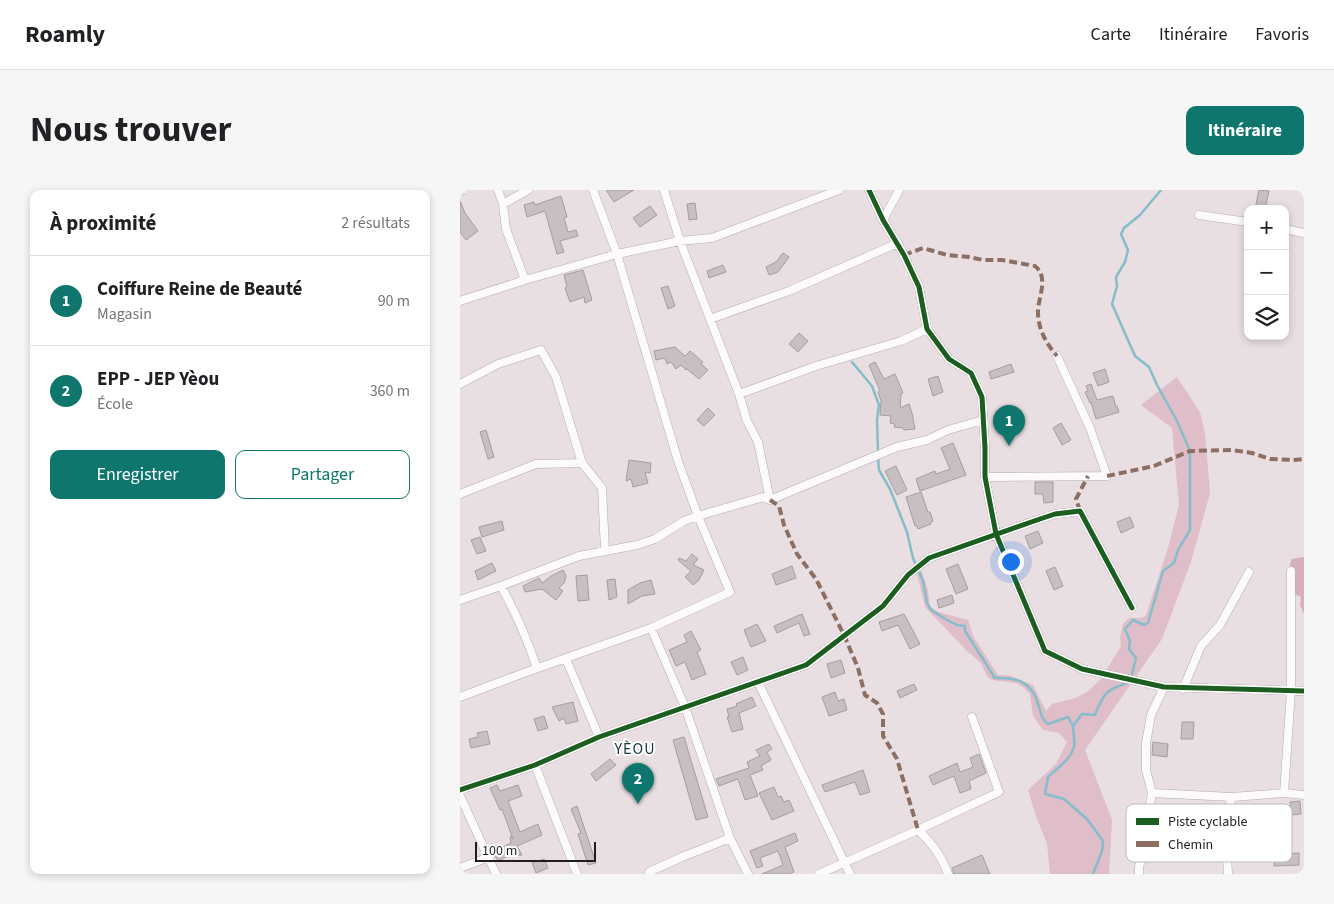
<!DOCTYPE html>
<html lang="fr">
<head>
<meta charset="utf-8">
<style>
	body { margin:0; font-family:"Source Sans 3",sans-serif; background:#f6f6f6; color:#202124 }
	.controls { position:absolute; right:15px; top:15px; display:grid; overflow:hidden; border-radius:10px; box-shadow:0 2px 8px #0003 }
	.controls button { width:45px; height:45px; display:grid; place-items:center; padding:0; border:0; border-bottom:1px solid #e0e0e0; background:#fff; color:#202124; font:25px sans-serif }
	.scale { position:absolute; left:15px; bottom:12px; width:121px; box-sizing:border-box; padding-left:5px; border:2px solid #221c1e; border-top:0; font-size:14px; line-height:18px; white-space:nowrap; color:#221c1e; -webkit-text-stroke:4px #fff; paint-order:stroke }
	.you { position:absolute; left:550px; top:371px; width:18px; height:18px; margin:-12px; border:4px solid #fff; border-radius:50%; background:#1a73e8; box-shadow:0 0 0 8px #1a73e833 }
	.badge { display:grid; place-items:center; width:32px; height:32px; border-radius:50%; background:#0f766e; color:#fff; font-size:16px; font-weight:700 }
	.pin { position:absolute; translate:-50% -41px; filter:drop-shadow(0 1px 2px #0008) }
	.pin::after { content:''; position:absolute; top:26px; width:18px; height:15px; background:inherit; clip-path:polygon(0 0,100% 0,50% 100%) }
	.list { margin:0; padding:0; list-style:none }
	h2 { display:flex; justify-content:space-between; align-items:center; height:65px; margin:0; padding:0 20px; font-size:21px }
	h2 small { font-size:16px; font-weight:400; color:#757577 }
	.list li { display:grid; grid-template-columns:32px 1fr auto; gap:15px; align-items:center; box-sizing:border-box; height:90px; padding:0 20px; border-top:1px solid #e0e0e0 }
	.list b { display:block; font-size:19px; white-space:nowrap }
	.list p { margin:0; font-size:16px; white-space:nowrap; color:#757577 }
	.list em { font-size:16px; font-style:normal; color:#757577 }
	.actions { display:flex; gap:10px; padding:15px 20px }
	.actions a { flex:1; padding:11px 0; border:1px solid #0f766e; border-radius:10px; text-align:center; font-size:18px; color:#0f766e }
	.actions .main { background:#0f766e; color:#fff }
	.icon { flex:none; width:28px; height:28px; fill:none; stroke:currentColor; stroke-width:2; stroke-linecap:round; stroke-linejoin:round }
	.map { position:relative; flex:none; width:844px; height:684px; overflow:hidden; border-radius:10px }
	header { display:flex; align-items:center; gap:30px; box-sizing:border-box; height:70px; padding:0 25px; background:#fff; border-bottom:1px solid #e0e0e0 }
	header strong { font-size:24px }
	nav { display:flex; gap:28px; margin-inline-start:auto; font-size:18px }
	.intro { display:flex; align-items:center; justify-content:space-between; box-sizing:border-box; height:120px; padding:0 30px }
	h1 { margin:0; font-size:35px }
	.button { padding:12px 22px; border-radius:10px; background:#0f766e; color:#fff; font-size:18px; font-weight:700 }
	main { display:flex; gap:30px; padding:0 30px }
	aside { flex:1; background:#fff; border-radius:10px; box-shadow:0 2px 8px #0003 }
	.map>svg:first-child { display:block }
</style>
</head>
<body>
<header>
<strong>Roamly</strong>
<nav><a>Carte</a><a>Itinéraire</a><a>Favoris</a></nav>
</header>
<div class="intro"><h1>Nous trouver</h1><a class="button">Itinéraire</a></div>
<main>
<aside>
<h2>À proximité<small>2 résultats</small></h2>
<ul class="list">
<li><span class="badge">1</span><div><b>Coiffure Reine de Beauté</b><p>Magasin</p></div><em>90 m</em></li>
<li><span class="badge">2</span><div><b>EPP - JEP Yèou</b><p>École</p></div><em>360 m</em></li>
</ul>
<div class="actions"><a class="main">Enregistrer</a><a>Partager</a></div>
</aside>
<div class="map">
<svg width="844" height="684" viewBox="0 0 844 684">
	<rect width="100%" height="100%" fill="#e9dee1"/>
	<path fill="#dfbdc9" d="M 717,187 L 740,222 L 745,244 L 750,303 L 731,372 L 702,449 L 625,560 L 652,630 L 649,684 L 590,684 L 587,654 L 576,626 L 568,600 L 596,574 L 607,552 L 599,543 L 583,540 L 573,526 L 570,504 L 563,497 L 556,493 L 532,490 L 527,486 L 521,473 L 507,461 L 465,417 L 457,384 L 461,380 L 468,400 L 470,416 L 478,422 L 508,430 L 513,446 L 538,485 L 548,485 L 573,495 L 586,521 L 592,514 L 615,508 L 627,502 L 641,489 L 661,456 L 660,447 L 663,434 L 669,428 L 682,428 L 686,425 L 708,358 L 719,315 L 712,238 L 681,215 Z"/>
	<path fill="#d7aebe" d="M 844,367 L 844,424 L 840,415 L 841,407 L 833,403 L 830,374 L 832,369 Z"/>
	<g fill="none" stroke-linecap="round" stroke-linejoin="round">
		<path stroke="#86bdcc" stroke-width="2.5" d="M 392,172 L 412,196 L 419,215 L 417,230 L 418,262
			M 418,267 L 419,280 L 430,299 L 447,342 L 453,368 L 463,391 L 467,413 L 471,420 L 487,430 L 497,435 L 505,436 L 505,441 L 535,488 C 557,487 572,492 578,514 C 581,522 581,529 588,534 L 608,527 L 613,536
			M 633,684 L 642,661 L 643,651 L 627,629 L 604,609 L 585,604 L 588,587 C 597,578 611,570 614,556 C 615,550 613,542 613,536 L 622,524 L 635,525 C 644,502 647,499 670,492 L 676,468 L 669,459 L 670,451 L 665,439 L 673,430 L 684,435 L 688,433 L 703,381 L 714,373 L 718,360 L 730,340 L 730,261 L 716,229 L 697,195 L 689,177 L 675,166 L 652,114 L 657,96 L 656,87 L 665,72 L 668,60 L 661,44 L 664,38 L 680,25 L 701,0"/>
	</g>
	<path fill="#c7bfc2" stroke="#a59d9f" d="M 146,0 L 174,0 L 154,12 Z
		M 799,0 L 809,1 L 805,19 L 795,19 Z
		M 101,6 L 107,27 L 104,28 L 108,42 L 116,40 L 118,46 L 100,51 L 104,62 L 97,64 L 85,21 L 67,27 L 64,15 L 74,12 L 75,15 Z
		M 0,11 L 5,23 L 18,41 L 6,50 L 0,42 Z
		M 235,13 L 237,29 L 229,30 L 227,14 Z
		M 190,16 L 197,25 L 180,37 L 173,28 Z
		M 323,63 L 329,67 L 318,82 L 309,85 L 306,77 L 316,72 Z
		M 263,75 L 266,82 L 249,88 L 247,81 Z
		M 123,80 L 132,110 L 125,113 L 124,107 L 110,112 L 105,98 L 107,97 L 104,85 Z
		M 208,96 L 215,116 L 208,119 L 201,98 Z
		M 339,143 L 348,151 L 338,162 L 329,154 Z
		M 215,157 L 225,166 L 230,161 L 243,172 L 241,174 L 248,180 L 239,189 L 227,179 L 226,180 L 221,175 L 216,179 L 211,172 L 207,174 L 205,168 L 196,170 L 194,161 Z
		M 415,172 L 424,189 L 435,184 L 443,203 L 441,204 L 440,218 L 449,214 L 452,223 L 455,239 L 444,240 L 443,238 L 434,237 L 435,234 L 430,233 L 431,226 L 420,225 L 421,211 L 418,202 L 420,201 L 409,175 Z
		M 551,174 L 554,182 L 531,189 L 529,182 Z
		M 645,179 L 649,192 L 638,196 L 633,183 Z
		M 478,186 L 483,202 L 473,206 L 468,189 Z
		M 631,194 L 637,210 L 653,206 L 656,217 L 657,216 L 659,222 L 636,229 L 631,212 L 630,213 L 625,202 L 628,201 L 626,196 Z
		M 248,218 L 255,225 L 244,236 L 237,230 Z
		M 601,233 L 611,250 L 602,255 L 593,238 Z
		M 26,240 L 34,267 L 28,269 L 20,242 Z
		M 493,253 L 506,285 L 460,301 L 456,289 L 475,281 L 476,284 L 490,279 L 481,258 Z
		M 169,270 L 191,273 L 190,283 L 185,282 L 188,293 L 173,297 L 171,289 L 166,291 Z
		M 436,276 L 447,300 L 437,305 L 425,281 Z
		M 575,292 L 593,292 L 593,312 L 584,313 L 583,304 L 575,304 Z
		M 461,302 L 468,322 L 470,322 L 473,331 L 471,332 L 471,334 L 458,339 L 457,336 L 455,336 L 446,307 Z
		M 670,327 L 674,337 L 661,343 L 657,332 Z
		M 42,331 L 44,340 L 22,347 L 19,337 Z
		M 578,341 L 583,353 L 570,359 L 565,346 Z
		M 20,347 L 26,361 L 17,364 L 11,350 Z
		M 232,364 L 238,369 L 233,375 L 244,380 L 239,390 L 233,395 L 225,387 L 231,381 L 218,370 L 219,368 L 226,371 Z
		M 32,373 L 36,381 L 18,390 L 15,381 Z
		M 498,374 L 508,399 L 496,404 L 486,379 Z
		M 332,376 L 336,388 L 316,395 L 312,384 Z
		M 595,377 L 603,396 L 594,400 L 586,381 Z
		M 103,380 L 106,386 L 104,393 L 99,398 L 103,401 L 96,410 L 82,399 L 65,402 L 63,396 L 79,388 L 82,393 L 91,386 Z
		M 127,385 L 129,410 L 118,411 L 116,386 Z
		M 155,389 L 157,407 L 149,410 L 147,390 Z
		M 191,390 L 195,404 L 182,406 L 168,414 L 168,400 L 180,393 Z
		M 492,405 L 494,413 L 479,418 L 477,410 Z
		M 342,424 L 350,444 L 344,446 L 339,433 L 317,443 L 314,436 Z
		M 444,424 L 460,454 L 450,459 L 438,435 L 422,441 L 419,432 Z
		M 297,434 L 306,451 L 291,457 L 284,440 Z
		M 231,441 L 241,460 L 237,462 L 246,484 L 232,490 L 225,472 L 216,476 L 209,460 L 227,452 L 224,445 Z
		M 283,467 L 288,480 L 277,485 L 271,472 Z
		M 381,470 L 385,483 L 371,488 L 367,474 Z
		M 454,494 L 457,500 L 440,508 L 437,501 Z
		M 375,502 L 378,511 L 384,509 L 387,520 L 369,526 L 362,507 Z
		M 292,507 L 296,516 L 279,523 L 283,539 L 272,542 L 267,527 L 269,527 L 267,519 L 277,516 L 276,514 Z
		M 113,512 L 118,531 L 106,534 L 104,528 L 99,531 L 92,517 Z
		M 84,526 L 88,538 L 78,541 L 74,529 Z
		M 722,532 L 734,532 L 733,549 L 721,549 Z
		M 27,541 L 30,554 L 11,558 L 9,549 L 18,547 L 17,543 Z
		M 224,547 L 248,627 L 236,630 L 213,550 Z
		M 693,552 L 708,554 L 707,567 L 692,565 Z
		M 309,554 L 312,559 L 307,562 L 311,570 L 301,576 L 303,580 L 290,585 L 298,606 L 285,610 L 278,589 L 259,596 L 256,589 L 289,578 L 287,572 L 300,566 L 296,560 Z
		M 519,564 L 526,583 L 509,591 L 511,599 L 500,603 L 494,586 L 473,595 L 469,586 L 497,573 L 500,582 L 513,577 L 510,568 Z
		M 150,569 L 156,575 L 136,591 L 131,584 Z
		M 403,580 L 410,602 L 400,605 L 395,592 L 365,602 L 362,595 Z
		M 37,595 L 40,601 L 58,595 L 62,606 L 48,611 L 60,642 L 78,634 L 82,645 L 57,656 L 62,665 L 55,666 L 54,663 L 38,671 L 33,662 L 51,653 L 50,647 L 51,646 L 53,649 L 42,619 L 40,620 L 30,598 Z
		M 314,597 L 318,607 L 321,606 L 324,612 L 329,610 L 334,621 L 312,630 L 299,603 Z
		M 840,611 L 841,624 L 831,625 L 830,612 Z
		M 117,616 L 136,673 L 128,675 L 118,644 L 121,643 L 111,619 Z
		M 335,643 L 338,651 L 325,657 L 334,682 L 329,684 L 302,684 L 323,675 L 318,661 L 300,668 L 303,676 L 297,678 L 290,661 Z
		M 839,663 L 839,675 L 814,676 L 814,664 Z
		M 522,665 L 530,684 L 494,684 L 492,678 Z
		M 84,669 L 88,678 L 76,683 L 72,673 Z"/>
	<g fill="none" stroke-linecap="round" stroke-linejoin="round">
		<defs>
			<path id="street" d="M 38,0 L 43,14 L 46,39 L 65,90
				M 204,0 L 220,51 L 279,204 L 287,231 L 298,252 L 310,310
				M 409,0 L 423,30 L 444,65 L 459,97 L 467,139 L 489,169 L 511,183 L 522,207 L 525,258 L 525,287 L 536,344 L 585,461 L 622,479 L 704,497 L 844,501
				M 0,1 L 3,0
				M 43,14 L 68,0
				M 739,25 L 788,32
				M 423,30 L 439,0
				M 825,39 L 844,43
				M 0,111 L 65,90 L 157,64 L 220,51 L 252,48 L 379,0
				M 250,129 L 329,101 L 438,53
				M 0,194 L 38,174 L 81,160 L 96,187 L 122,273 L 142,298 L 145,360
				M 279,204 L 356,176 L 441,151 L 467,139
				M 525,287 L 647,286 L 630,238 L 597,166
				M 0,304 L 76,274 L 122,273
				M 41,396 C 56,423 67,449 77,478
				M 0,410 L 41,396 L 119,366 L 177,355 L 195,349 L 224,331 L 238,326 L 303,307 L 310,310 L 437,257 L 467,250 L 488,240 L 523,230
				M 191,438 L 225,517 L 270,648 L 288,684
				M 106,469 L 139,547
				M 298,492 L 390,684
				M 723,499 L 741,456 L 760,435 L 789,382
				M 0,507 L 61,484 L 191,438 L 270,402 L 238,326 L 218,271 L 157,64 L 133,0
				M 75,575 L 117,684
				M 0,600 L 75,575 L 139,547 L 346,475 L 423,416 L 448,385 L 469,368 L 577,330 L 595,324 L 620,321 L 672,418
				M 692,603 L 772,607
				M 824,603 L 831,501 L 831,381
				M 0,606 L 36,684
				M 458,640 C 472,653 482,666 488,684
				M 0,678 L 29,667
				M 190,684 L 189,682 L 222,667 L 270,648
				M 359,684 L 458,640 L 539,602 L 512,527
				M 679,684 L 679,677 L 685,657 L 687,631 L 692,603 L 686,580 L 686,553 L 691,525 L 704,497
				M 768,684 L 765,630 L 772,607 L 824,603 L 844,605"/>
		</defs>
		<use href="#street" stroke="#b4acaf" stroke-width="9"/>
		<use href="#street" stroke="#fcfafa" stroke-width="8"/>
		<path stroke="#8d6e63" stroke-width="4" stroke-dasharray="8 4" stroke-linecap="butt" d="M 444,65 L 463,58 L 487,65 L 509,67 L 523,70 L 542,70 L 575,76 C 590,88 577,109 578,124 C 579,141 586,153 597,166
			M 647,286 L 694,276 L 730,261 L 772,260 L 792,263 L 810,269 L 833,270 L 844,269
			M 310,310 L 319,316 L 324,335 L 337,364 L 356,389 L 384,445 L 398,478 L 405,505 L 417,513 L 423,524 L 423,546 L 437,569 L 458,640
			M 620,321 L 616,309 L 628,286"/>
		<defs>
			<path id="cycleway" d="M 409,0 L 423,30 L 444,65 L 459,97 L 467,139 L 489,169 L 511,183 L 522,207 L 525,258 L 525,287 L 536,344 L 585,461 L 622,479 L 704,497 L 844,501
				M 0,600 L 75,575 L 139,547 L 346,475 L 423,416 L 448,385 L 469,368 L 577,330 L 595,324 L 620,321 L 672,418"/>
		</defs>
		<use href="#cycleway" stroke="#fff" stroke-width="8"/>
		<use href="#cycleway" stroke="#1b5e20" stroke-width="5"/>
	</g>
	<g text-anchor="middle" stroke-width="4" stroke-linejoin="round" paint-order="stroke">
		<g font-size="16" letter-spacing="1" fill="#17383f" stroke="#fff">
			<text x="175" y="564">YÈOU</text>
		</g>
	</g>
	<rect x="666" y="614" width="166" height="58" rx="8" fill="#fff" stroke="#bdbbbc" stroke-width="1"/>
	<rect x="676" y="628" width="23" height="7" fill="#1b5e20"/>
	<rect x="676" y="651" width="23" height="6" fill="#8d6e63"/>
	<g font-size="14" fill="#221c1e">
		<text x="708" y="636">Piste cyclable</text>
		<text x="708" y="659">Chemin</text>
	</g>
</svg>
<div class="controls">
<button>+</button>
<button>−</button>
<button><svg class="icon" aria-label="layers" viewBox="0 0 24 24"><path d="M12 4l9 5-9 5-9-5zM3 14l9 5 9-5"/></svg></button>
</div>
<div class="scale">100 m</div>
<div class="you"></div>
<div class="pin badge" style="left:549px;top:256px">1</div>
<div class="pin badge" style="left:178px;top:614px">2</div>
</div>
</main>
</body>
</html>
